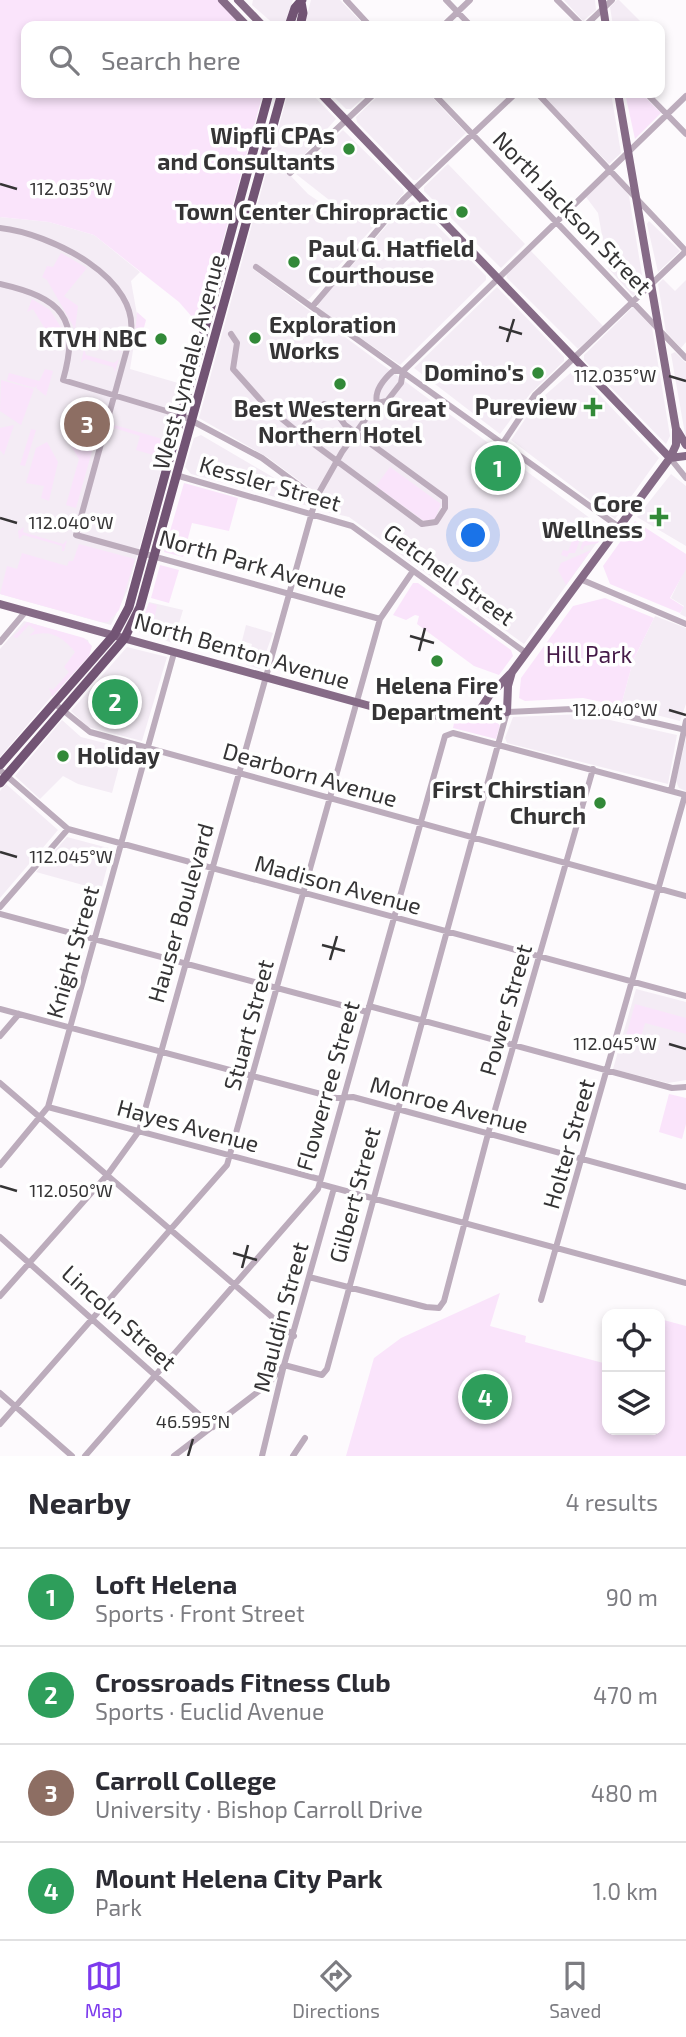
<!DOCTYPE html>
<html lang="en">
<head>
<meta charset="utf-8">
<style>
	body { margin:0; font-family:"Exo 2",sans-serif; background:#f2f2f3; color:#2b2b33 }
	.controls { position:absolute; right:21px; bottom:21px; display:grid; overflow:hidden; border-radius:14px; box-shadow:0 4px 10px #0003 }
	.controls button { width:63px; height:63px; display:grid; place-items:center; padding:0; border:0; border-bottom:2px solid #e1e1e2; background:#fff; color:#2b2b33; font:35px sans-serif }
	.you { position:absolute; left:474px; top:536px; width:24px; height:24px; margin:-18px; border:5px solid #fff; border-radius:50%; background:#1a73e8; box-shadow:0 0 0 10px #1a73e833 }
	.badge { display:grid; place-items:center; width:46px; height:46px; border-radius:50%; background:#7c3aed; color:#fff; font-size:23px; font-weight:700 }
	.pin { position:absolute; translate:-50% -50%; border:4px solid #fff; box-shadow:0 2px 7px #0006 }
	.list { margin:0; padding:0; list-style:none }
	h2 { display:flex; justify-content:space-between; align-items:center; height:91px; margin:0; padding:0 28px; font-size:30px }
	h2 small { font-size:23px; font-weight:400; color:#7c7c81 }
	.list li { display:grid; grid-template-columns:46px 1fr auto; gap:21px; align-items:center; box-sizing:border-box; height:98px; padding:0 28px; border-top:2px solid #e1e1e2 }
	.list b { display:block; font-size:26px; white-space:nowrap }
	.list p { margin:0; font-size:23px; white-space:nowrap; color:#7c7c81 }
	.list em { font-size:23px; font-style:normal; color:#7c7c81 }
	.icon { flex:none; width:38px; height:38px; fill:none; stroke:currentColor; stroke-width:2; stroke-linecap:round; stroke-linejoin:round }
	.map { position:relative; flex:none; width:686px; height:1456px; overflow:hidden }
	.search { position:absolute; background:#fff; box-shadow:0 4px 10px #0003; left:21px; right:21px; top:21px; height:77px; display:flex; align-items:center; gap:18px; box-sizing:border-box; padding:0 24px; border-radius:14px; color:#7c7c81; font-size:26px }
	.sheet { height:483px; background:#fff }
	nav { display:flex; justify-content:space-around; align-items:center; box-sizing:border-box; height:98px; border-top:2px solid #e1e1e2; background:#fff; font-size:19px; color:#7c7c81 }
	nav a { display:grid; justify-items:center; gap:4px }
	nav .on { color:#7c3aed }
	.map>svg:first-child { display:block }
</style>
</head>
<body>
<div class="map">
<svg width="686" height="1456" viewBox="0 0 686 1456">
	<rect width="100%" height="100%" fill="#fdfafd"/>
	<path fill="#f4ecf5" d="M 253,0 L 293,0 L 284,26 L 276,26 L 252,5 Z
		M 311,0 L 340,0 L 365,26 L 304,26 Z
		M 564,0 L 595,0 L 596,10 L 583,21 Z
		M 617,0 L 619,0 L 645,26 L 613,26 L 610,7 Z
		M 288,93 L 311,93 L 336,119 L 288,173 L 308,194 L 346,220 L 347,214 L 296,174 L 343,130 L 403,189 L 404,193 L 309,299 L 305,300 L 256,264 L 253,269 L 606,530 L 524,644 L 349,517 L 323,511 L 312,490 L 267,457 L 199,418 Z
		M 330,93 L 368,93 L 351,109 L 346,109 Z
		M 381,93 L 428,93 L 466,133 L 417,180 L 413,180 L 357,122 L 356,117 Z
		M 541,93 L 611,93 L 621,153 L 609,164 Z
		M 448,164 L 525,244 L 501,268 L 424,191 L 424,187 Z
		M 612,172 L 629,196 L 644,287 L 633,296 L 608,268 L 598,213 L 586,197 Z
		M 413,201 L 486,276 L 486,280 L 400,365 L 318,309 L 318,304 L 402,208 Z
		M 0,217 L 49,222 L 94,235 L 140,272 L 131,281 L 138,320 L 130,369 L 185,385 L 127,591 L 111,625 L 0,594 Z
		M 649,221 L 680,251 L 658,272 L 647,224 Z
		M 530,250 L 603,326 L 578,349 L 507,278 L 506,273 Z
		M 663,279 L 675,291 L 686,280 L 686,342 L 681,348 L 666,332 L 658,284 Z
		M 497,287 L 564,357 L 564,361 L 530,394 L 500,434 L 414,368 Z
		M 633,307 L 652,327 L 670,436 L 666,444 L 584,360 L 584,355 Z
		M 675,352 L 686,363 L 686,440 L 671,354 Z
		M 575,369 L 659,458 L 615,519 L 511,440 L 536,403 Z
		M 201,435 L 305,496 L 309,500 L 308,506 L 191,474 L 185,467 L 194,438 Z
		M 671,474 L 686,486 L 686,546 L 637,517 Z
		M 686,567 L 686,617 L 680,614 L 684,606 L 671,598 Z
		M 149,602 L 183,610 L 173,643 L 139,632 Z
		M 655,616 L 686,628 L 686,704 L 680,721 L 621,706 L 633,661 Z
		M 24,621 L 88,640 L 91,650 L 0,757 L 0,649 Z
		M 246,625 L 273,633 L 260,669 L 246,665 L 252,644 L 242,641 Z
		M 127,647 L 167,657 L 142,741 L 88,727 L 71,711 Z
		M 583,714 L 677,735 L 668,784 L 507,743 L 505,738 L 513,717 Z
		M 62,720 L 81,737 L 124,748 L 112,793 L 78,784 L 63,776 L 40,799 L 15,776 Z
		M 686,738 L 686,791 L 679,788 L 676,781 Z
		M 6,784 L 58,830 L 0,898 L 0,791 Z
		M 67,837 L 112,849 L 101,890 L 36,872 Z
		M 636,989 L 686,1002 L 686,1080 L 668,1083 L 613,1069 Z"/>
	<path fill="#fae4fb" d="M 0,0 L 218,0 L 242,26 L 26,26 L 26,93 L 263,93 L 200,326 L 179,302 L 94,235 L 49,222 L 0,217 Z
		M 625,93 L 641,93 L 661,113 L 635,139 Z
		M 61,253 L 87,268 L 64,296 L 78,306 L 75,329 L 47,280 L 42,277 L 47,266 L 53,267 Z
		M 32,299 L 50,310 L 62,329 L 55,332 L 45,329 L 33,309 L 27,312 Z
		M 137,312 L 146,320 L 138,350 L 134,349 Z
		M 90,330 L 98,333 L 98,337 L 119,344 L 124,340 L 120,353 L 119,347 L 88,339 Z
		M 84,349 L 86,355 L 114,363 L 119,359 L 115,372 L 113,367 L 85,359 L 81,363 Z
		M 45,369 L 53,371 L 46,396 L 36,388 Z
		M 9,373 L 39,381 L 40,382 L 34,388 L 7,380 Z
		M 1,380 L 34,389 L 21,425 L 0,411 Z
		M 70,414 L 100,423 L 76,508 L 66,505 L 79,459 L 68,441 L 62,419 Z
		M 14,425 L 4,455 L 0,450 L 0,428 Z
		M 115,425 L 169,441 L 164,458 L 136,450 L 140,436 L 114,428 Z
		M 31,429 L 36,430 L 25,466 L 20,465 Z
		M 47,442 L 58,462 L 49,501 L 41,498 L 44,486 L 26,483 L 36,448 Z
		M 390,467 L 441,504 L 435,519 L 424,521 L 376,486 Z
		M 184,483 L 238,498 L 229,531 L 192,523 L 183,557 L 164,552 Z
		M 591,521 L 603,530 L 598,543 L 584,546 L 583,550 L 580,549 Z
		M 635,521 L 686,554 L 686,569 L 670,598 L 684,607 L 680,613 L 610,584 L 603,566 Z
		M 548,524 L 581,537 L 575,553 L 569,553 L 567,557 L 561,555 L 563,550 L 568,551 L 573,539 L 545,527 Z
		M 24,527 L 23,532 L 63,544 L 67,540 L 64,551 L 62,551 L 62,546 L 23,535 L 19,539 L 18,531 Z
		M 79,544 L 135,559 L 119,610 L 108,622 L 101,622 L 0,594 L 7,566 L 17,569 L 22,553 L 67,566 L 69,561 L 73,561 Z
		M 591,550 L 566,585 L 558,570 L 561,563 Z
		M 160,565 L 179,570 L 169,603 L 151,598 Z
		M 413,583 L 418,583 L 511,650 L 513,656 L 499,675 L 474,666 L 417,624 L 419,616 L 415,615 L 406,620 L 393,615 Z
		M 605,598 L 654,618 L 633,661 L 621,706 L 583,698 L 525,701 L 519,698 L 521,678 L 573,606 Z
		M 149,603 L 157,605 L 151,636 L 139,628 Z
		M 27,622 L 84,638 L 92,646 L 89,656 L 52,697 L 49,688 L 53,690 L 69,672 L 64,667 L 75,652 C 61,635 49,629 29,636 L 35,630 L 29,625 L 17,638 L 13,637 Z
		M 496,720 L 500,726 L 496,739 L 453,728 L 454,723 Z
		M 635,1004 L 686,1018 L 686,1034 L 645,1023 L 639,1045 L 626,1036 Z
		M 669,1094 L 686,1098 L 686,1124 L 682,1139 L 659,1132 Z
		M 500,1293 L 490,1326 L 526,1336 L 525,1342 L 607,1364 L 607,1430 L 660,1430 L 660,1319 L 686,1326 L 686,1456 L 346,1456 L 374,1358 L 401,1338 Z"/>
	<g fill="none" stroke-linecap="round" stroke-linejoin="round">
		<path stroke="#bcacbc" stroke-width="6" d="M 346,0 L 370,26
			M 446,0 L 471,26
			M 557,0 L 583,26
			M 443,26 L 470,0
			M 585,26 L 612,0
			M 433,93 L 686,358
			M 537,93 L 686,251
			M 646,93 L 686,134
			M 290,173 L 375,93
			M 0,228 C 48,233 144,278 130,338 L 76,535 L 380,619
			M 256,267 L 619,527
			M 0,284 C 61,298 81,317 63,380 L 183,416 L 262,458 L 316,498
			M 312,307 L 403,200 L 516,93
			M 231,334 L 237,343 L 233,369 L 265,405 L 299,433
			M 377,403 L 387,401 L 401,383 L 403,371 L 686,96
			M 324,404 L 332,407 L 345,425 L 445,498 L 445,508 L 436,522 L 422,524 L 299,433 L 314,412 Z
			M 503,443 L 535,395 L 686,251
			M 670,458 L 686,478
			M 179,476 L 352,526 L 526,653
			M 580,579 L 686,624
			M 0,642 L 26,611
			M 54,703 L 90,732 L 686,896
			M 0,770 L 68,829 L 686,996
			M 671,791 L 686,721
			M 0,907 L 68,829
			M 0,914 L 367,1012
			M 369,1006 L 672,1088 L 686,1087
			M 0,1009 L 336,1098 L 353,1097 L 686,1187
			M 0,1036 L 19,1014
			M 0,1083 L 294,1336
			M 48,1107 L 319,1179
			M 0,1165 L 48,1107 L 174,653
			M 320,1184 L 686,1283
			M 0,1237 L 213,1427
			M 309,1277 L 426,1307 L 439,1308 L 444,1301 L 488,1134 L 593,769
			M 0,1296 L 108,1174 L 139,1131 L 316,498 L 342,452 L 377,403 C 374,391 384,379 393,371 L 403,371
			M 541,1300 L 685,795
			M 0,1393 L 72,1456
			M 0,1424 L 227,1165 L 380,619 L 413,571
			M 85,1456 L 318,1189 L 445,736 L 453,733 L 686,795
			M 174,1456 L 268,1384 L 284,1365 L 322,1375 L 327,1369 L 507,712 L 572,709 L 604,711 L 686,730
			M 262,1456 L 284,1365 L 334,1188
			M 293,1456 L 305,1438"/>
		<path stroke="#866b87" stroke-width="8" d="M 222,0 L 247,26
			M 238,0 L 263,26
			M 602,0 L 606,26
			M 320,93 L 670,458
			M 677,430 L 686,445
			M 670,458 L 686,456
			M 0,604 L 410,717 L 507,712 L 508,686 L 512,672 L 670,458 L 676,445 L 676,429 L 618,93
			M 476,716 L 489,696 L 510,674"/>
		<path stroke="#725474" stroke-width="9" d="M 289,26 L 295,8 L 302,0
			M 300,26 L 303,13 L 301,2
			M 0,765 L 114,635 L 129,607 L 269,93
			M 0,783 L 124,639 L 140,607 L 282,93"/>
	</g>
	<path fill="none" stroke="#353435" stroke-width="2.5" d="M 0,184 L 17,189M 499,327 L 522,334M 507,342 L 514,319M 669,376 L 686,381M 0,518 L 17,523M 410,636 L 434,643M 419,651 L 425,628M 669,710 L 686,715M 0,852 L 17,857M 322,945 L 345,951M 330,960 L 337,936M 669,1044 L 686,1049M 0,1186 L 17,1191M 233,1253 L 257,1260M 242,1268 L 248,1245M 188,1456 L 193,1439"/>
	<g fill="#328938" stroke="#fff" stroke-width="2.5">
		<circle cx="349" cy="149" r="7"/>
		<circle cx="462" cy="212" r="7"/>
		<circle cx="294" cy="262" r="7"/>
		<circle cx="255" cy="338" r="7"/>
		<circle cx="161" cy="339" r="7"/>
		<circle cx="538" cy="373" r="7"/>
		<circle cx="340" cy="384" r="7"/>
		<path d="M589.5 396.5h7v7h7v7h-7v7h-7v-7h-7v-7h7z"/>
		<path d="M655.5 506.5h7v7h7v7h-7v7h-7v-7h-7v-7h7z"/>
		<circle cx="437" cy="661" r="7"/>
		<circle cx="63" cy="756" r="7"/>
		<circle cx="600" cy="803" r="7"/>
	</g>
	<g text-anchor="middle" stroke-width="7" stroke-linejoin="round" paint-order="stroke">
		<g font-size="23" font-weight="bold" fill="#353435" stroke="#fff" text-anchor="end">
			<text x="335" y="144">Wipfli CPAs<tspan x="335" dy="26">and Consultants</tspan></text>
			<text x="448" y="220">Town Center Chiropractic</text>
			<text x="308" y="257" text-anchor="start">Paul G. Hatfield<tspan x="308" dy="26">Courthouse</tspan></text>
			<text x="269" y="333" text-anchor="start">Exploration<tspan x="269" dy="26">Works</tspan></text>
			<text x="147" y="347">KTVH NBC</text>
			<text x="524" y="381">Domino's</text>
			<text x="577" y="415">Pureview</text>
			<text x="340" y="417" text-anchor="middle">Best Western Great<tspan x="340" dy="26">Northern Hotel</tspan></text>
			<text x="643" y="512">Core<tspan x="643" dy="26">Wellness</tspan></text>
			<text x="437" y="694" text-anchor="middle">Helena Fire<tspan x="437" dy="26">Department</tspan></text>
			<text x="77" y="764" text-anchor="start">Holiday</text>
			<text x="586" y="798">First Chirstian<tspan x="586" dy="26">Church</tspan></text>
		</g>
		<g font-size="23" fill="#353435" stroke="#fff">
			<text transform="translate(572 213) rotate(46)" y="8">North Jackson Street</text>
			<text transform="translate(189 362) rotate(-75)" y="8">West Lyndale Avenue</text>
			<text transform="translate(270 484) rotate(16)" y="8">Kessler Street</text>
			<text transform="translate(253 564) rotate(16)" y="8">North Park Avenue</text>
			<text transform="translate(449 575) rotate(36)" y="8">Getchell Street</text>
			<text transform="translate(242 651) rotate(16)" y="8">North Benton Avenue</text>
			<text transform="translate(310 775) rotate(16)" y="8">Dearborn Avenue</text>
			<text transform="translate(338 885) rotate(15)" y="8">Madison Avenue</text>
			<text transform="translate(181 913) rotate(-74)" y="8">Hauser Boulevard</text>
			<text transform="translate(73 952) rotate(-74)" y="8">Knight Street</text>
			<text transform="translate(506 1010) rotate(-74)" y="8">Power Street</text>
			<text transform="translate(249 1025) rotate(-75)" y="8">Stuart Street</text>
			<text transform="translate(328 1086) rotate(-74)" y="8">Flowerree Street</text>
			<text transform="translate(449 1105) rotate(15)" y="8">Monroe Avenue</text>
			<text transform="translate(188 1126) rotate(15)" y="8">Hayes Avenue</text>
			<text transform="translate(569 1144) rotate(-74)" y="8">Holter Street</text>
			<text transform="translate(355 1195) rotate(-75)" y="8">Gilbert Street</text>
			<text transform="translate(281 1317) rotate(-75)" y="8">Mauldin Street</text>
			<text transform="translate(119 1318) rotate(42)" y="8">Lincoln Street</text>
		</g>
		<g font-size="23" fill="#461c49" stroke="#fff">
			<text x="589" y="663">Hill Park</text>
		</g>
	</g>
	<g font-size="18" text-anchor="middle" fill="#353435" stroke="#fff" stroke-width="7" stroke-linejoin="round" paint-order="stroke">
		<text x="71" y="195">112.035°W</text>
		<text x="615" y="382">112.035°W</text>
		<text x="71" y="529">112.040°W</text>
		<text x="615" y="716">112.040°W</text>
		<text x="71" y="863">112.045°W</text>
		<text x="615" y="1050">112.045°W</text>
		<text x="71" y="1197">112.050°W</text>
		<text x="193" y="1428">46.595°N</text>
	</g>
</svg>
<div class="controls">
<button><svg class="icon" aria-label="locate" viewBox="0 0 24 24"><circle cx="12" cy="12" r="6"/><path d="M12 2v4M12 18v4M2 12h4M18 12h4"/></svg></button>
<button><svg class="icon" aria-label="layers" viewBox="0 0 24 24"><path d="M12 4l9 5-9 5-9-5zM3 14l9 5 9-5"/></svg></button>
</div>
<div class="you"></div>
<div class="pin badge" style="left:498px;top:468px;background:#2e9e5b">1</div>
<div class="pin badge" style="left:115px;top:702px;background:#2e9e5b">2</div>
<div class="pin badge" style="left:87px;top:424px;background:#8d6e63">3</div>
<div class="pin badge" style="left:485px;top:1397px;background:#2e9e5b">4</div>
<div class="search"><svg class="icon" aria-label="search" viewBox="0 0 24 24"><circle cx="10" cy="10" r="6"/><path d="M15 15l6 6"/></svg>Search here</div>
</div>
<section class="sheet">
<h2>Nearby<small>4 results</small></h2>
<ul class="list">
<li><span class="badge" style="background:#2e9e5b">1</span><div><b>Loft Helena</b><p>Sports · Front Street</p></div><em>90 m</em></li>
<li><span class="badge" style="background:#2e9e5b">2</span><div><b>Crossroads Fitness Club</b><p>Sports · Euclid Avenue</p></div><em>470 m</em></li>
<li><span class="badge" style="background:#8d6e63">3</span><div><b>Carroll College</b><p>University · Bishop Carroll Drive</p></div><em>480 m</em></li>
<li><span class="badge" style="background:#2e9e5b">4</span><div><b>Mount Helena City Park</b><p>Park</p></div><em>1.0 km</em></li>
</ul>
</section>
<nav>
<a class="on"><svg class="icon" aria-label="map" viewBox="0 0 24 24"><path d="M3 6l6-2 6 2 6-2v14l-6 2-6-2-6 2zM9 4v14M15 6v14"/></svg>Map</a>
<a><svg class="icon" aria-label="directions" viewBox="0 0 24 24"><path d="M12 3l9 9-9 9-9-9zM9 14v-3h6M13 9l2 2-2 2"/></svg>Directions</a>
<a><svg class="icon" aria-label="saved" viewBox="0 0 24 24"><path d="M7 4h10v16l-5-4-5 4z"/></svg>Saved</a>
</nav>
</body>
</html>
